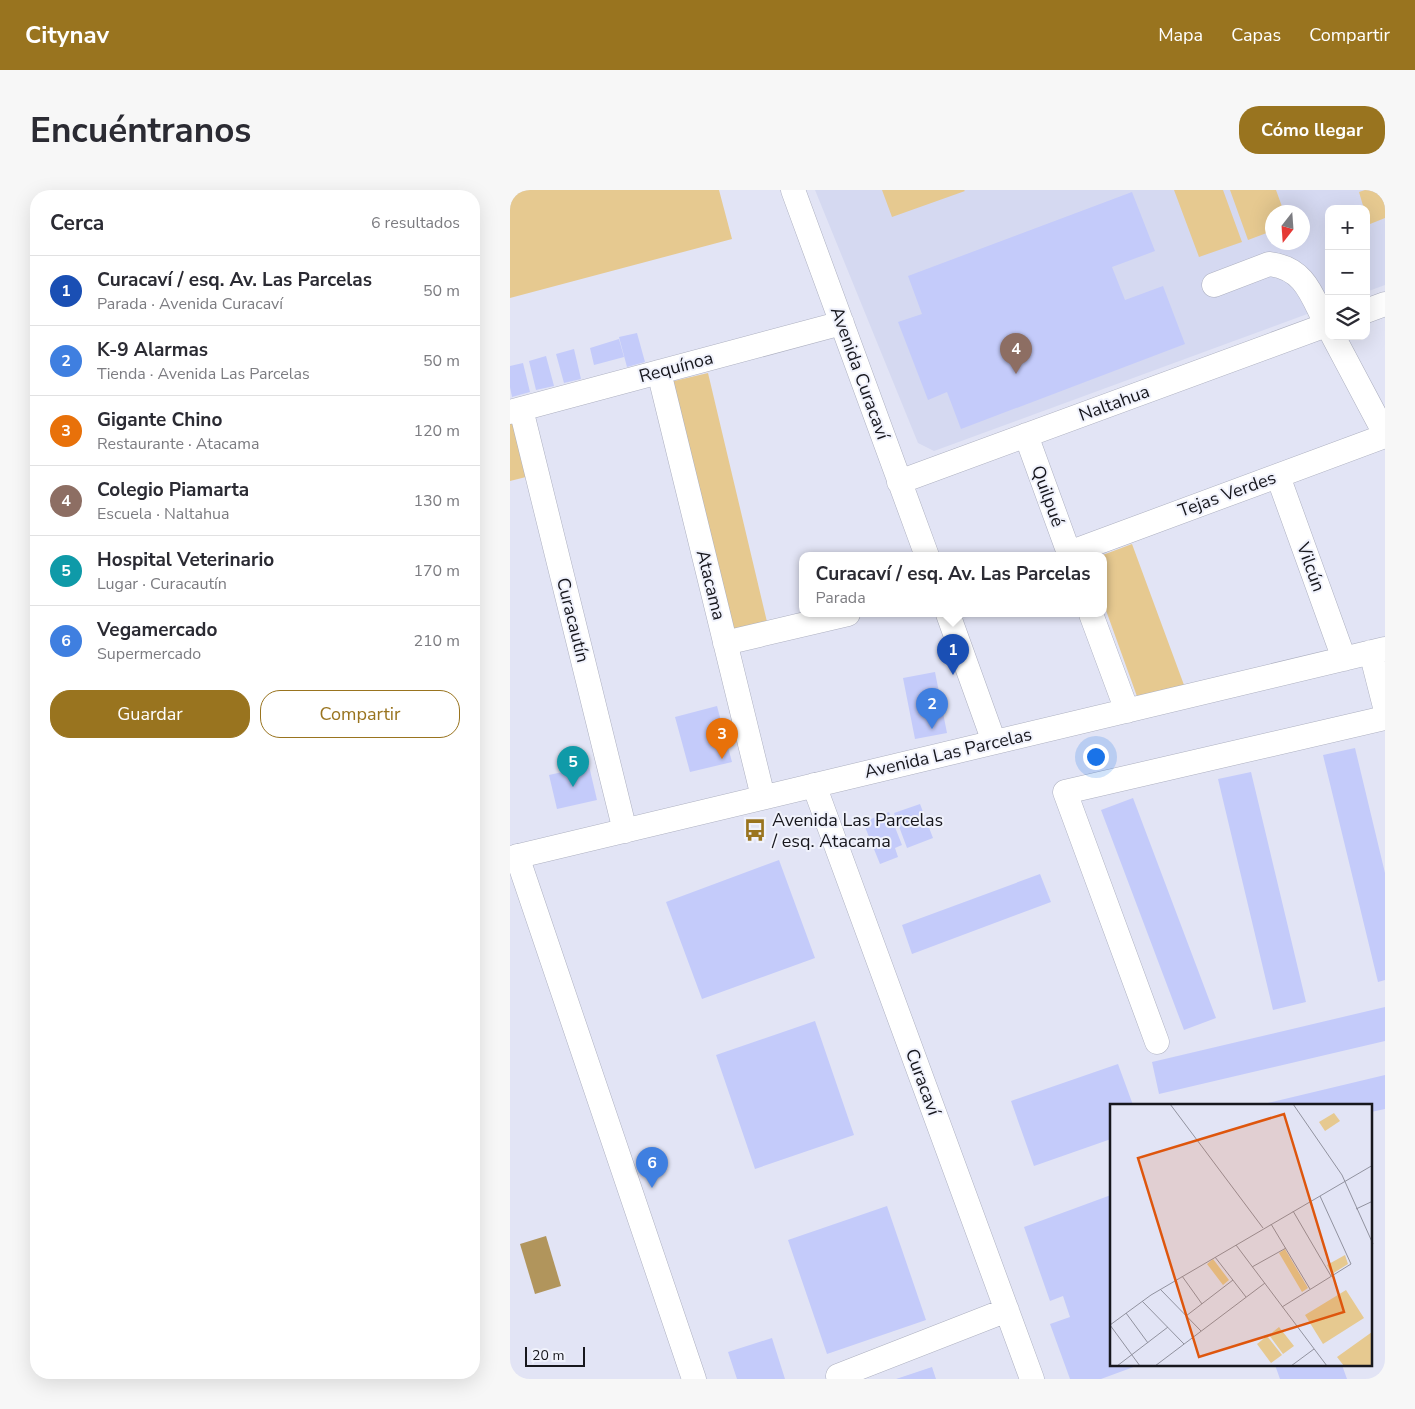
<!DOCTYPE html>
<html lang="es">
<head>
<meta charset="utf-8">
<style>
	body { margin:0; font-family:"Nunito Sans",sans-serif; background:#f7f7f7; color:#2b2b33 }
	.controls { position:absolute; right:15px; top:15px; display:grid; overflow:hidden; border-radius:10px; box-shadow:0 5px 20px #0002 }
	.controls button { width:45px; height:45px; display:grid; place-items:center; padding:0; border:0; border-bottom:1px solid #e1e1e2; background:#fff; color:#2b2b33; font:25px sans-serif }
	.compass { position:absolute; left:755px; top:15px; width:45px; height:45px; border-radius:50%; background:#fff; box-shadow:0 5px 20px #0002; rotate:197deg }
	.scale { position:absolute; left:15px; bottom:12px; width:60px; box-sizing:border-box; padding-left:5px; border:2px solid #17171d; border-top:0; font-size:14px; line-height:18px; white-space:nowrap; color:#17171d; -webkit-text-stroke:4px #f0f2fc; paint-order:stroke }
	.you { position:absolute; left:585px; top:566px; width:18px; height:18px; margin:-12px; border:4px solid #fff; border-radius:50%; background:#1a73e8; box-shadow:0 0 0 8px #1a73e833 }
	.badge { display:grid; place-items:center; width:32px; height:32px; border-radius:50%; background:#99741f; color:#fff; font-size:16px; font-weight:700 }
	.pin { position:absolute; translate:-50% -41px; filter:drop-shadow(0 1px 2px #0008) }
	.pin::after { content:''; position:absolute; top:26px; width:18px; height:15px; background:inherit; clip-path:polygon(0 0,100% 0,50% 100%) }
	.popup { position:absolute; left:289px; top:362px; width:308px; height:65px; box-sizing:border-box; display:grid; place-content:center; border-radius:10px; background:#fff; filter:drop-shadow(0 1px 4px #0005); font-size:16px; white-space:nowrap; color:#7c7c81 }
	.popup b { font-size:19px; color:#2b2b33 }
	.popup::after { content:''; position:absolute; left:50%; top:100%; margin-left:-10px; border:10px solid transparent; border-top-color:#fff }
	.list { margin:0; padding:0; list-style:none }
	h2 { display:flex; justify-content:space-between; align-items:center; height:65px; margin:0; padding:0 20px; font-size:21px }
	h2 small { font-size:16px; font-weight:400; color:#7c7c81 }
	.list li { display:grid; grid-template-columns:32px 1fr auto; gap:15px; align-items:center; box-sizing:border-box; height:70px; padding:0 20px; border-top:1px solid #e1e1e2 }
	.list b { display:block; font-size:19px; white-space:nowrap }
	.list p { margin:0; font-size:16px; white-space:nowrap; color:#7c7c81 }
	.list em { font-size:16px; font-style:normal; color:#7c7c81 }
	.actions { display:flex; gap:10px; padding:15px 20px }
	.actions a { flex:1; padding:11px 0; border:1px solid #99741f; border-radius:20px; text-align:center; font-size:18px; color:#99741f }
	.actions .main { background:#99741f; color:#fff }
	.icon { flex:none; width:28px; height:28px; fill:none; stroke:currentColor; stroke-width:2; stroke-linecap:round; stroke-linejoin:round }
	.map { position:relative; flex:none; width:875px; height:1189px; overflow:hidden; border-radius:20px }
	header { display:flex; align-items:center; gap:30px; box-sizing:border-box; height:70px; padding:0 25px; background:#99741f; color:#fff }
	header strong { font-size:24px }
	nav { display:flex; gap:28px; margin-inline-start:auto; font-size:18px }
	.intro { display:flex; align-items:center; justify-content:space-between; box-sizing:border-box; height:120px; padding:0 30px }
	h1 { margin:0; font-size:35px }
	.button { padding:12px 22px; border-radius:20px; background:#99741f; color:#fff; font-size:18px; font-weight:700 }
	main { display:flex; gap:30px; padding:0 30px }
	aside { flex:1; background:#fff; border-radius:20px; box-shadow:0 5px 20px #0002 }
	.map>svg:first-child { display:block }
</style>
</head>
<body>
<header>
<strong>Citynav</strong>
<nav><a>Mapa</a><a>Capas</a><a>Compartir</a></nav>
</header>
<div class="intro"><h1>Encuéntranos</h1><a class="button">Cómo llegar</a></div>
<main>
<aside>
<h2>Cerca<small>6 resultados</small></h2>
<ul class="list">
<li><span class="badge" style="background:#1a4fb4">1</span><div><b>Curacaví / esq. Av. Las Parcelas</b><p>Parada · Avenida Curacaví</p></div><em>50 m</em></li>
<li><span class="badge" style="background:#3f7fe0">2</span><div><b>K-9 Alarmas</b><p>Tienda · Avenida Las Parcelas</p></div><em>50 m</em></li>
<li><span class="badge" style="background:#e8710a">3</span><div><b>Gigante Chino</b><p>Restaurante · Atacama</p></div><em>120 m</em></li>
<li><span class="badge" style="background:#8d6e63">4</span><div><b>Colegio Piamarta</b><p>Escuela · Naltahua</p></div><em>130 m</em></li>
<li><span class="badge" style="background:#0f9aa8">5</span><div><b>Hospital Veterinario</b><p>Lugar · Curacautín</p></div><em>170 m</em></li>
<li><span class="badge" style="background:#3f7fe0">6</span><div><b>Vegamercado</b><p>Supermercado</p></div><em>210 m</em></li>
</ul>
<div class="actions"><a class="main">Guardar</a><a>Compartir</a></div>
</aside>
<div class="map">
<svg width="875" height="1189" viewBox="0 0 875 1189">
	<rect width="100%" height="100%" fill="#e2e4f5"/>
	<path fill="#d5d9f1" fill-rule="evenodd" d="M 305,0 L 875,0 L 875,95 L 856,102 L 856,19 L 819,19 L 819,116 L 424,261 L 408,253 ZM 762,22 L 792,22 L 792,52 L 762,52 Z"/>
	<path fill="#e6c990" d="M 0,0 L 209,0 L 222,49 L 0,108 Z
		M 372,0 L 454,0 L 455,1 L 382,27 Z
		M 664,0 L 713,0 L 732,52 L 689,67 Z
		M 720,0 L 766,0 L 774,22 L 762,22 L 762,41 L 738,50 Z
		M 855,0 L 875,0 L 875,28 L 860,34 L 856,19 L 854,19 L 849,2 Z
		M 198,183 L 258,436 L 220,445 L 160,192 Z
		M 3,229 L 16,287 L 0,291 L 0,230 Z
		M 622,354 L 674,495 L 629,512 L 593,412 L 593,366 L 590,366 Z"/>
	<path fill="#b1955c" d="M 36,1046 L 51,1096 L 25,1104 L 10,1054 Z"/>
	<path fill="#c4cbfa" d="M 622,2 L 645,61 L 602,77 L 615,110 L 653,96 L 675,154 L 451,239 L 437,202 L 418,210 L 388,132 L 412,124 L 398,86 Z
		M 127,143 L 135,172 L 117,177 L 109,147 Z
		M 109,149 L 114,167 L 84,175 L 80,158 Z
		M 64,159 L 71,189 L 54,193 L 46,164 Z
		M 36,166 L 44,196 L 26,200 L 19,171 Z
		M 13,173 L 20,202 L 2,207 L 0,197 L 0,176 Z
		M 425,482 L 437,543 L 405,549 L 393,488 Z
		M 207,516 L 222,572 L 180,582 L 165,527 Z
		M 845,558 L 875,683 L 875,790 L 868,792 L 813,565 Z
		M 79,576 L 87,610 L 47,619 L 39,585 Z
		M 741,582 L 796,812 L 763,820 L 708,589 Z
		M 623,608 L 706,828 L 674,840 L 591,620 Z
		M 410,614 L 423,648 L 397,658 L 384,623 Z
		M 379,622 L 392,655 L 385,658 L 388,667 L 370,674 L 353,632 Z
		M 269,670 L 305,768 L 192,809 L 156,712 Z
		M 530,684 L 541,712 L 402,764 L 392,735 Z
		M 875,817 L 875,851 L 649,904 L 642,872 Z
		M 305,831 L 344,945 L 245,979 L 206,865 Z
		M 608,874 L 623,915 L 601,915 L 601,949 L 524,976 L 501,911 Z
		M 875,885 L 875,919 L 861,922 L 861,915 L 749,915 Z
		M 601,1005 L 601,1175 L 629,1175 L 591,1189 L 560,1189 L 540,1134 L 560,1127 L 553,1106 L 540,1111 L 514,1037 Z
		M 377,1016 L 416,1130 L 317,1164 L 278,1050 Z
		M 262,1148 L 275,1189 L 227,1189 L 218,1162 Z
		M 765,1175 L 832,1175 L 837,1189 L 770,1189 Z
		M 422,1177 L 426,1189 L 386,1189 Z"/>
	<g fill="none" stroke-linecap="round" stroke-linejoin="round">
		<defs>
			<path id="minor" d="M 283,0 L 417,366
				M 704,95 L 759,74 C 798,78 803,111 819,139
				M 856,121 L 875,114
				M 823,146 L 875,244
				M 149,182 L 253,607
				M 11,219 L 115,641
				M 0,222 L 332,133
				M 516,245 L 560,366
				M 768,286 L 834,469
				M 389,292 L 819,134
				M 559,363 L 875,246
				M 438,424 L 484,552
				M 581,424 L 617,521
				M 215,453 L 338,424
				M 861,462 L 875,517
				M 304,595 L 522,1189
				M 7,666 L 184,1189
				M 0,668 L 875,459
				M 647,852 L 555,602 L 875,528
				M 328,1186 L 497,1120"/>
		</defs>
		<use href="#minor" stroke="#adb0c0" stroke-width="25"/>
		<use href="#minor" stroke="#fff" stroke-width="24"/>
	</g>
	<defs>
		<symbol id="bus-bare" viewBox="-9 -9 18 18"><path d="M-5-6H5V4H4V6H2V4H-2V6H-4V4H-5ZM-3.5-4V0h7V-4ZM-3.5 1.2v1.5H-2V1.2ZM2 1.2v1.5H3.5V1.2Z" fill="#99741f" stroke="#f0f2fc" stroke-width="2.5" paint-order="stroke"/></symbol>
	</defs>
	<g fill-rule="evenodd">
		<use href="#bus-bare" x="229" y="624" width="32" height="32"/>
	</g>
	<g text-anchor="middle" stroke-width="4" stroke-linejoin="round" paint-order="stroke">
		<g font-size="18" fill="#17171d" stroke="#f0f2fc">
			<text transform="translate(166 177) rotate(-15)" y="6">Requínoa</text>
			<text transform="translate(350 183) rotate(70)" y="6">Avenida Curacaví</text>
			<text transform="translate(604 213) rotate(-20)" y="6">Naltahua</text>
			<text transform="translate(717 304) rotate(-20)" y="6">Tejas Verdes</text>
			<text transform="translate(538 306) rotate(70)" y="6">Quilpué</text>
			<text transform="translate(801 377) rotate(70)" y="6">Vilcún</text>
			<text transform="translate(201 395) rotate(76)" y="6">Atacama</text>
			<text transform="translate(63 430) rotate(76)" y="6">Curacautín</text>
			<text transform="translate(438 563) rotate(-13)" y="6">Avenida Las Parcelas</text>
			<text transform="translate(413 892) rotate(70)" y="6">Curacaví</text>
		</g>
		<g font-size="18" fill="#17171d" stroke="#f0f2fc" text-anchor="start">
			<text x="262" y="636">Avenida Las Parcelas<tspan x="262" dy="21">/ esq. Atacama</tspan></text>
		</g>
	</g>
	<g transform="translate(600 914)">
		<rect width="262" height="262" fill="#e2e4f5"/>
		<path d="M 224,9 L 230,17 L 215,27 L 209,18 ZM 175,145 L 198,184 L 192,188 L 169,149 ZM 235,151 L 238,160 L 222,170 L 217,161 ZM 103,155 L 119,176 L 113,181 L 97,160 ZM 236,186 L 254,214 L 213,240 L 195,211 ZM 169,223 L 184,242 L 173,250 L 159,231 ZM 262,228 L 262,262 L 234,262 L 227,253 ZM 157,232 L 172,251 L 161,259 L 147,240 Z" fill="#e6c990"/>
		<path fill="none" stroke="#91929f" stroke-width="1" d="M 60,0 L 153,124M 183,0 L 232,71 L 263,140M 246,105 L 263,97M 183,107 L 221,172M 161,120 L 200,185M 126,141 L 217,262M 105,153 L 136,193M 142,163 L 176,144M 72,172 L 92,200M 50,185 L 91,227M 32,197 L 74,240M 172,203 L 241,160 L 210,92M 16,209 L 38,239M 76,212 L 123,176M 0,221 L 41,191 L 263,61M 0,221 L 30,262M 7,262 L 58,223M 45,262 L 155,179M 181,262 L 204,245"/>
		<path fill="#de560d" fill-opacity="0.15" stroke="#de560d" stroke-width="2.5" d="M 174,10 L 234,208 L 89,253 L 28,54 Z"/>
		<rect width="262" height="262" fill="none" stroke="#17171d" stroke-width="2.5"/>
	</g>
</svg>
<div class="controls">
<button>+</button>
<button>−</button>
<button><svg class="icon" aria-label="layers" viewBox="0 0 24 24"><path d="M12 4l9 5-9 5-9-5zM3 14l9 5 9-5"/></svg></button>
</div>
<svg class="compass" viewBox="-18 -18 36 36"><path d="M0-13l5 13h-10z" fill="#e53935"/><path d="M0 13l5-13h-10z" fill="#7c7c81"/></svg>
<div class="scale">20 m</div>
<div class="you"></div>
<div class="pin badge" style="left:443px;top:485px;background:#1a4fb4">1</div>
<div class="popup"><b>Curacaví / esq. Av. Las Parcelas</b>Parada</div>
<div class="pin badge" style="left:422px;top:539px;background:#3f7fe0">2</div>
<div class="pin badge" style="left:212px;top:569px;background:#e8710a">3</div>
<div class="pin badge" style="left:506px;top:184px;background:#8d6e63">4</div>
<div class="pin badge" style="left:63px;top:597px;background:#0f9aa8">5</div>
<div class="pin badge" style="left:142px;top:998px;background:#3f7fe0">6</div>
</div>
</main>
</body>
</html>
